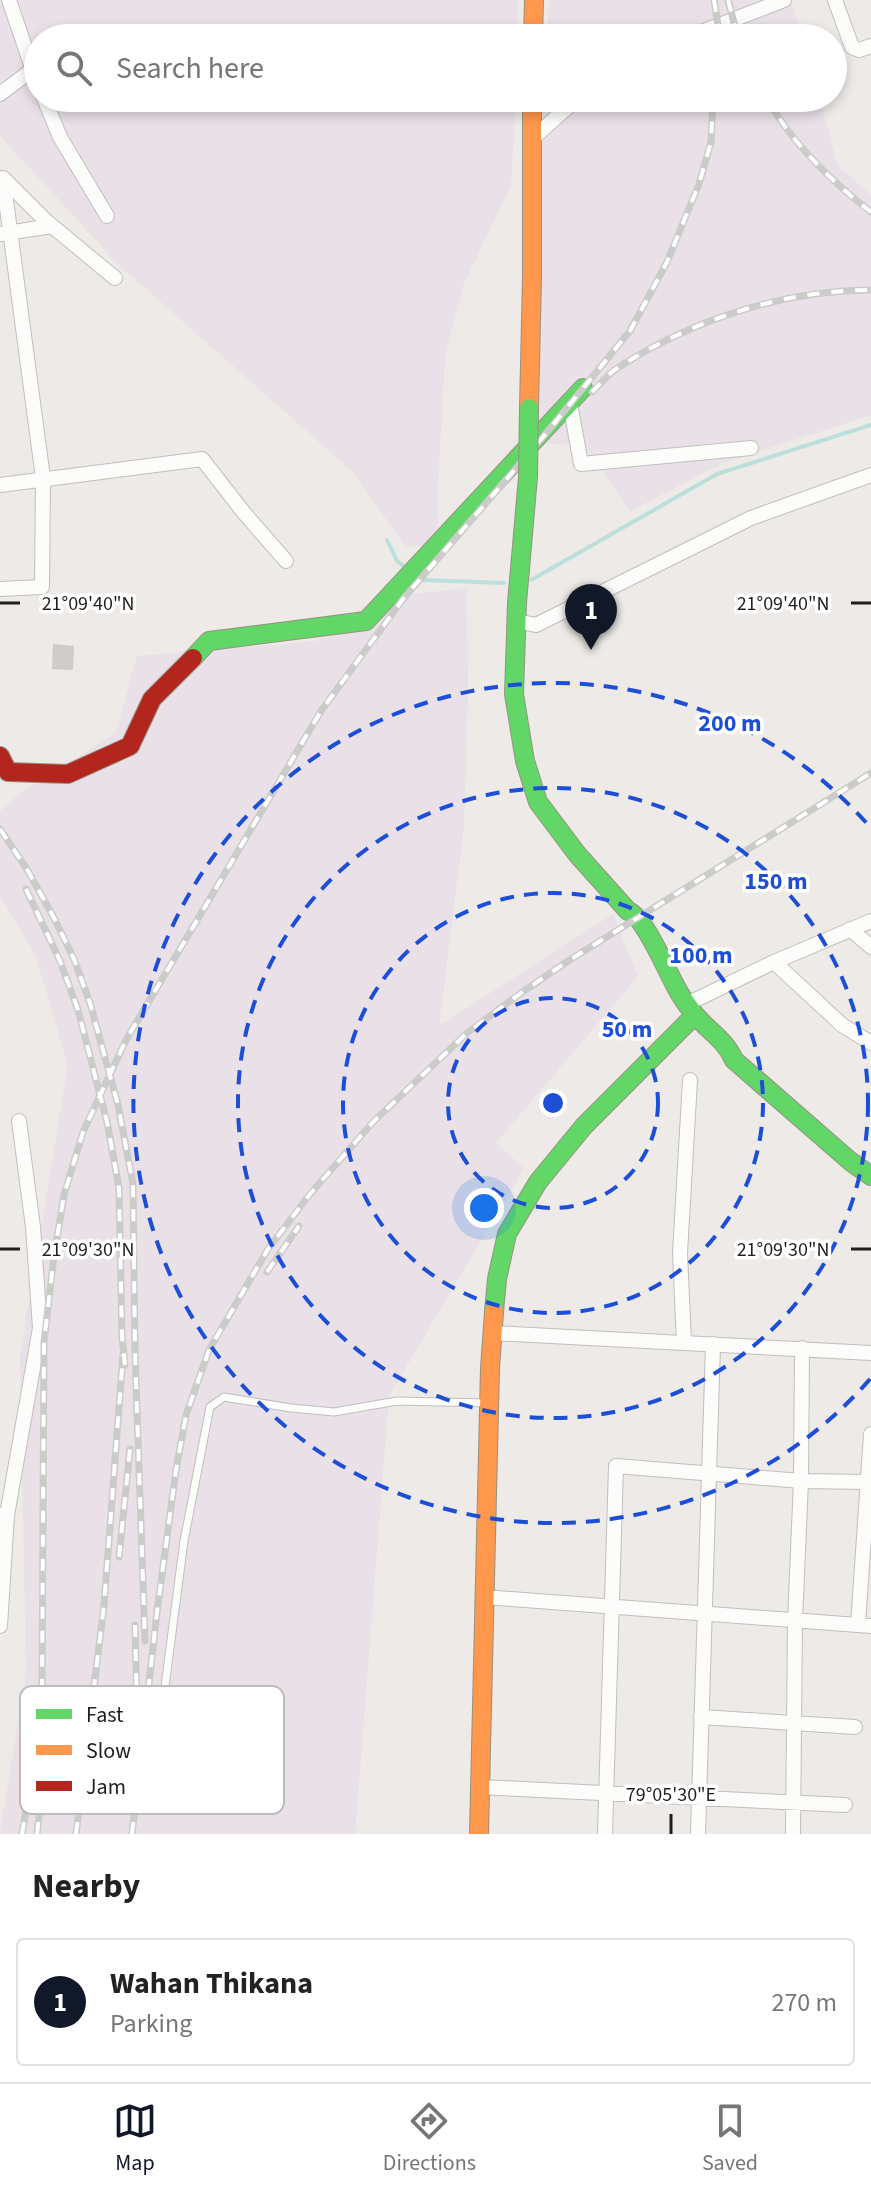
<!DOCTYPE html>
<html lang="en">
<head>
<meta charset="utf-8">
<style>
	body { margin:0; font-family:"Source Sans 3",sans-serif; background:#f2f2f2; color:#222 }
	.you { position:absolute; left:484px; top:1208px; width:28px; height:28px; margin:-20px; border:6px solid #fff; border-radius:50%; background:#1a73e8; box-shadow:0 0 0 12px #1a73e833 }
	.badge { display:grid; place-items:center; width:52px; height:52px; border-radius:50%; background:#111827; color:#fff; font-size:26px; font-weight:700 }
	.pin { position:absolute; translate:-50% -66px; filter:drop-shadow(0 2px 4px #0008) }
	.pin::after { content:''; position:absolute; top:42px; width:28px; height:24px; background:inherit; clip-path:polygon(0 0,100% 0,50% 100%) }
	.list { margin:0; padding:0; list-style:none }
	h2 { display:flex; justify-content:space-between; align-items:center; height:104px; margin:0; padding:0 32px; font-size:34px }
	h2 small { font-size:26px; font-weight:400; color:#767676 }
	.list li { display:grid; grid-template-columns:52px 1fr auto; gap:24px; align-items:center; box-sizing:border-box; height:128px; margin:0 16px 16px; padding:0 16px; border:2px solid #e0e0e0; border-radius:8px }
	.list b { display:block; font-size:30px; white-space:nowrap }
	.list p { margin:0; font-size:26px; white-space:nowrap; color:#767676 }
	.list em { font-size:26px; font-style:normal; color:#767676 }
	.icon { flex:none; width:44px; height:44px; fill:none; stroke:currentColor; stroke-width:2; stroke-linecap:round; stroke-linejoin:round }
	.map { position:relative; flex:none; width:871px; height:1834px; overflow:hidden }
	.search { position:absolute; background:#fff; box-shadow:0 4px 12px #0003; left:24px; right:24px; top:24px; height:88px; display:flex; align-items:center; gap:20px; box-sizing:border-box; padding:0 28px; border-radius:44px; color:#767676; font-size:30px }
	.sheet { height:248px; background:#fff }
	nav { display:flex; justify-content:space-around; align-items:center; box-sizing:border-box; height:112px; border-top:2px solid #e0e0e0; background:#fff; font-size:22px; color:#767676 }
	nav a { display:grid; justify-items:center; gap:4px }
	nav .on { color:#111827 }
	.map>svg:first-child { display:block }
</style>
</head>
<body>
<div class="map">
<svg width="871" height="1834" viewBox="0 0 871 1834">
	<rect width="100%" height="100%" fill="#edeae7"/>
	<path fill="#e9e0e8" d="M 0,0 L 518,0 L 517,38 L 38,38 L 38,98 L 516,98 L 511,185 L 463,286 L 445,357 L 438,487 L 438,547 L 405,546 L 353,472 L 119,265 L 0,136 Z
		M 549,0 L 791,0 L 802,38 L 547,38 Z
		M 543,98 L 819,98 L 838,166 L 871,195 L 871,415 L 723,463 L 630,511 L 585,446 L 539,443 Z
		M 467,588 L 468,696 L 464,826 L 439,1026 L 613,914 L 638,976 L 496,1143 L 524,1168 L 389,1396 L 355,1834 L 0,1834 L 26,1673 L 20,1355 L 68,1065 L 35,954 L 0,896 L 0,811 L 23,791 L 116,733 L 137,656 L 316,641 L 375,598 Z"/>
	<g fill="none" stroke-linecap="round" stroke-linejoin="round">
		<path stroke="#bddfdc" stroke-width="4" d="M 387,540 L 397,561 L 405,567
			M 418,577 L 422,580 L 504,583
			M 531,580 L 717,474 L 871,425"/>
	</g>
	<path fill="#d0ccca" stroke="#d0cbc9" stroke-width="2" d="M 54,645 L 73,647 L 72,669 L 53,668 Z"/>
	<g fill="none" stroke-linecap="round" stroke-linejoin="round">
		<defs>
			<path id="lane" d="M 165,1686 L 184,1541 L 210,1407 L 224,1397 L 291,1408 L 334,1412 L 397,1401 L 487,1403"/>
			<path id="street" d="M 9,0 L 38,85
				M 835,0 L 852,47 L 859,50 L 871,46
				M 686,38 L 784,0
				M 0,94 L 32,70
				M 44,98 L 60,137 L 107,216
				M 531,140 L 571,104 L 581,98
				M 3,178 L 46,221 L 115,278
				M 0,234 L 52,226
				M 570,403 L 581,464 L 751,448
				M 0,485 L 202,459 L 245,514 L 286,561
				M 0,589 L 42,587 L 43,478 L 3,178
				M 517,621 L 536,625 L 751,518 L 871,475
				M 850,929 L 871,947
				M 774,962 L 842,1025 L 871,1043
				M 687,1004 L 774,962 L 871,921
				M 493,1333 L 871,1353
				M 684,1343 L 680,1253 L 690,1080
				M 0,1515 L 7,1515 L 40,1328 L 33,1227 L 19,1121
				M 484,1597 L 871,1626
				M 858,1625 L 871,1434
				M 0,1626 L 7,1515
				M 701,1717 L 855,1727
				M 480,1787 L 845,1805
				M 605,1834 L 616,1466 L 801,1481 L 868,1482
				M 698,1834 L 713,1344
				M 793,1834 L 795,1621 L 801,1481 L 802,1348"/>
			<path id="fast" d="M 528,477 L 517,603 L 514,694 L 525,761 L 538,802 L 577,854 L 628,911 C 644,916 666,969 675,985 C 681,997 688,1007 697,1017 C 710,1032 726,1041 734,1060 L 850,1161 L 871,1176
				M 193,658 L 209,641 L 366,621 L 583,388
				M 494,1312 L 497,1279 L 507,1234 L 538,1182 L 584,1126 L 695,1015"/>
			<path id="slow" d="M 533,38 L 534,0
				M 529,408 L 532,277 L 532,98
				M 479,1834 L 490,1368 L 494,1312"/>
			<path id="jam" d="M 0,756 L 8,772 L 68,774 L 130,746 L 152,699 L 193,658"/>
		</defs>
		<use href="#lane" stroke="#c0bfbe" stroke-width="9"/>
		<use href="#street" stroke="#c0bfbe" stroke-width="16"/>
		<use href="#fast" stroke="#969280" stroke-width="20"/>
		<use href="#slow" stroke="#969280" stroke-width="20"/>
		<use href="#jam" stroke="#969280" stroke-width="20"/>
		<use href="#lane" stroke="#fcfcfb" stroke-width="7"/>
		<use href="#street" stroke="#fcfcfb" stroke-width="14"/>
		<use href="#fast" stroke="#63d668" stroke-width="18"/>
		<use href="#slow" stroke="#ff974d" stroke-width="18"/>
		<use href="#jam" stroke="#b3261e" stroke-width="18"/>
		<defs>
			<path id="rail" d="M 714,0 L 720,38
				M 728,0 L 738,38
				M 767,98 C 789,140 833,183 871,212
				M 592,392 C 601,383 609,373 619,367 C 692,320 784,290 871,290
				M 0,829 L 28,871 L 53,916 L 74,959 L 90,1003 L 118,1105 L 133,1184 L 135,1353 L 145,1641
				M 26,889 L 60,961 L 78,1010 L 107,1122 L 119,1188 L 122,1336 L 125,1365
				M 267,1272 L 299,1226
				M 119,1557 L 130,1449
				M 135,1625 L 137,1709
				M 22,1834 L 35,1755
				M 37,1834 L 47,1752 L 42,1700 L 44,1342 L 54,1256 L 64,1195 L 83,1132 L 126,1040 L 321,711 L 403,599 L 543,437 L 630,331 L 667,262 L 699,184 L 711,142 L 713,98
				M 76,1834 L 104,1605 L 123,1355
				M 132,1834 L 157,1612 L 176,1470 L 186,1415 L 209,1350 L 268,1249 L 310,1194 L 374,1121 L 467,1033 L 521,993 L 568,961 L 871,773"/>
		</defs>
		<use href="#rail" stroke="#cbcbca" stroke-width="7"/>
		<use href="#rail" stroke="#fff" stroke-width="4" stroke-dasharray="12" stroke-linecap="butt"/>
		<defs>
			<path id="fast-bridge" d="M 528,477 L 529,408"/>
		</defs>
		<use href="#fast-bridge" stroke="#969280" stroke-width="20" stroke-linecap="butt"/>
		<use href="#fast-bridge" stroke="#63d668" stroke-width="18"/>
	</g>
	<path fill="none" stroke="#1f1f1f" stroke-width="3" d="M 0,603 L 20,603M 851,603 L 871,603M 0,1249 L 20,1249M 851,1249 L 871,1249M 671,1814 L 671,1834"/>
	<g fill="none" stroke="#1d4ed8" stroke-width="4" stroke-dasharray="14 10">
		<circle cx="553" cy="1103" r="105"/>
		<circle cx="553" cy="1103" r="210"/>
		<circle cx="553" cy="1103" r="315"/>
		<path d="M870 1379A420 420 0 1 1 870 827"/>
	</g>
	<rect x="20" y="1686" width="264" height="128" rx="12" fill="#fff" stroke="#bcbcbc" stroke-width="2"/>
	<rect x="36" y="1709" width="36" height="10" fill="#63d668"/>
	<rect x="36" y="1745" width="36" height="10" fill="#ff974d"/>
	<rect x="36" y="1781" width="36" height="10" fill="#b3261e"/>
	<g font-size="22" fill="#1f1f1f">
		<text x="86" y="1722">Fast</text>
		<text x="86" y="1758">Slow</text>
		<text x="86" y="1794">Jam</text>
	</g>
	<g font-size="20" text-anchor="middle" fill="#1f1f1f" stroke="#fff" stroke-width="7" stroke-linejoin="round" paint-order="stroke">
		<text x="88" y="610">21°09'40"N</text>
		<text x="783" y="610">21°09'40"N</text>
		<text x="88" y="1256">21°09'30"N</text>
		<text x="783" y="1256">21°09'30"N</text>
		<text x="671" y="1801">79°05'30"E</text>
	</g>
	<circle cx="553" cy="1103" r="12" fill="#1d4ed8" stroke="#fff" stroke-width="4"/>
	<g font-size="24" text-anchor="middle" font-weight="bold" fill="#1d4ed8" stroke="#fff" stroke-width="7" stroke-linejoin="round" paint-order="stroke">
		<text x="730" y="731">200 m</text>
		<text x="776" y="889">150 m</text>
		<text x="701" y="963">100 m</text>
		<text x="627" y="1037">50 m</text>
	</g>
</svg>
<div class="you"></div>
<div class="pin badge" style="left:591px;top:650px">1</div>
<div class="search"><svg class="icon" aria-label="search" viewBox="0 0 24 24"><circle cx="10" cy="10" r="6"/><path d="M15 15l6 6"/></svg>Search here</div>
</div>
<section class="sheet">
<h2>Nearby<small></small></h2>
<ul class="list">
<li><span class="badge">1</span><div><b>Wahan Thikana</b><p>Parking</p></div><em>270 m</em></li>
</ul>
</section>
<nav>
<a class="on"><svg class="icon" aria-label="map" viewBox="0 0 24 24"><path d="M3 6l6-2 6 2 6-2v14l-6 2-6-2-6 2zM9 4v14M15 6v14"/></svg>Map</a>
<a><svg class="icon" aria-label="directions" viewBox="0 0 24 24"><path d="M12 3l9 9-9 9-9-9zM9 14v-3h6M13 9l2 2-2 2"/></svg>Directions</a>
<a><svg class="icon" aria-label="saved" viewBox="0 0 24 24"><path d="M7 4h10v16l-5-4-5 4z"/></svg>Saved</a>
</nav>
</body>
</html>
